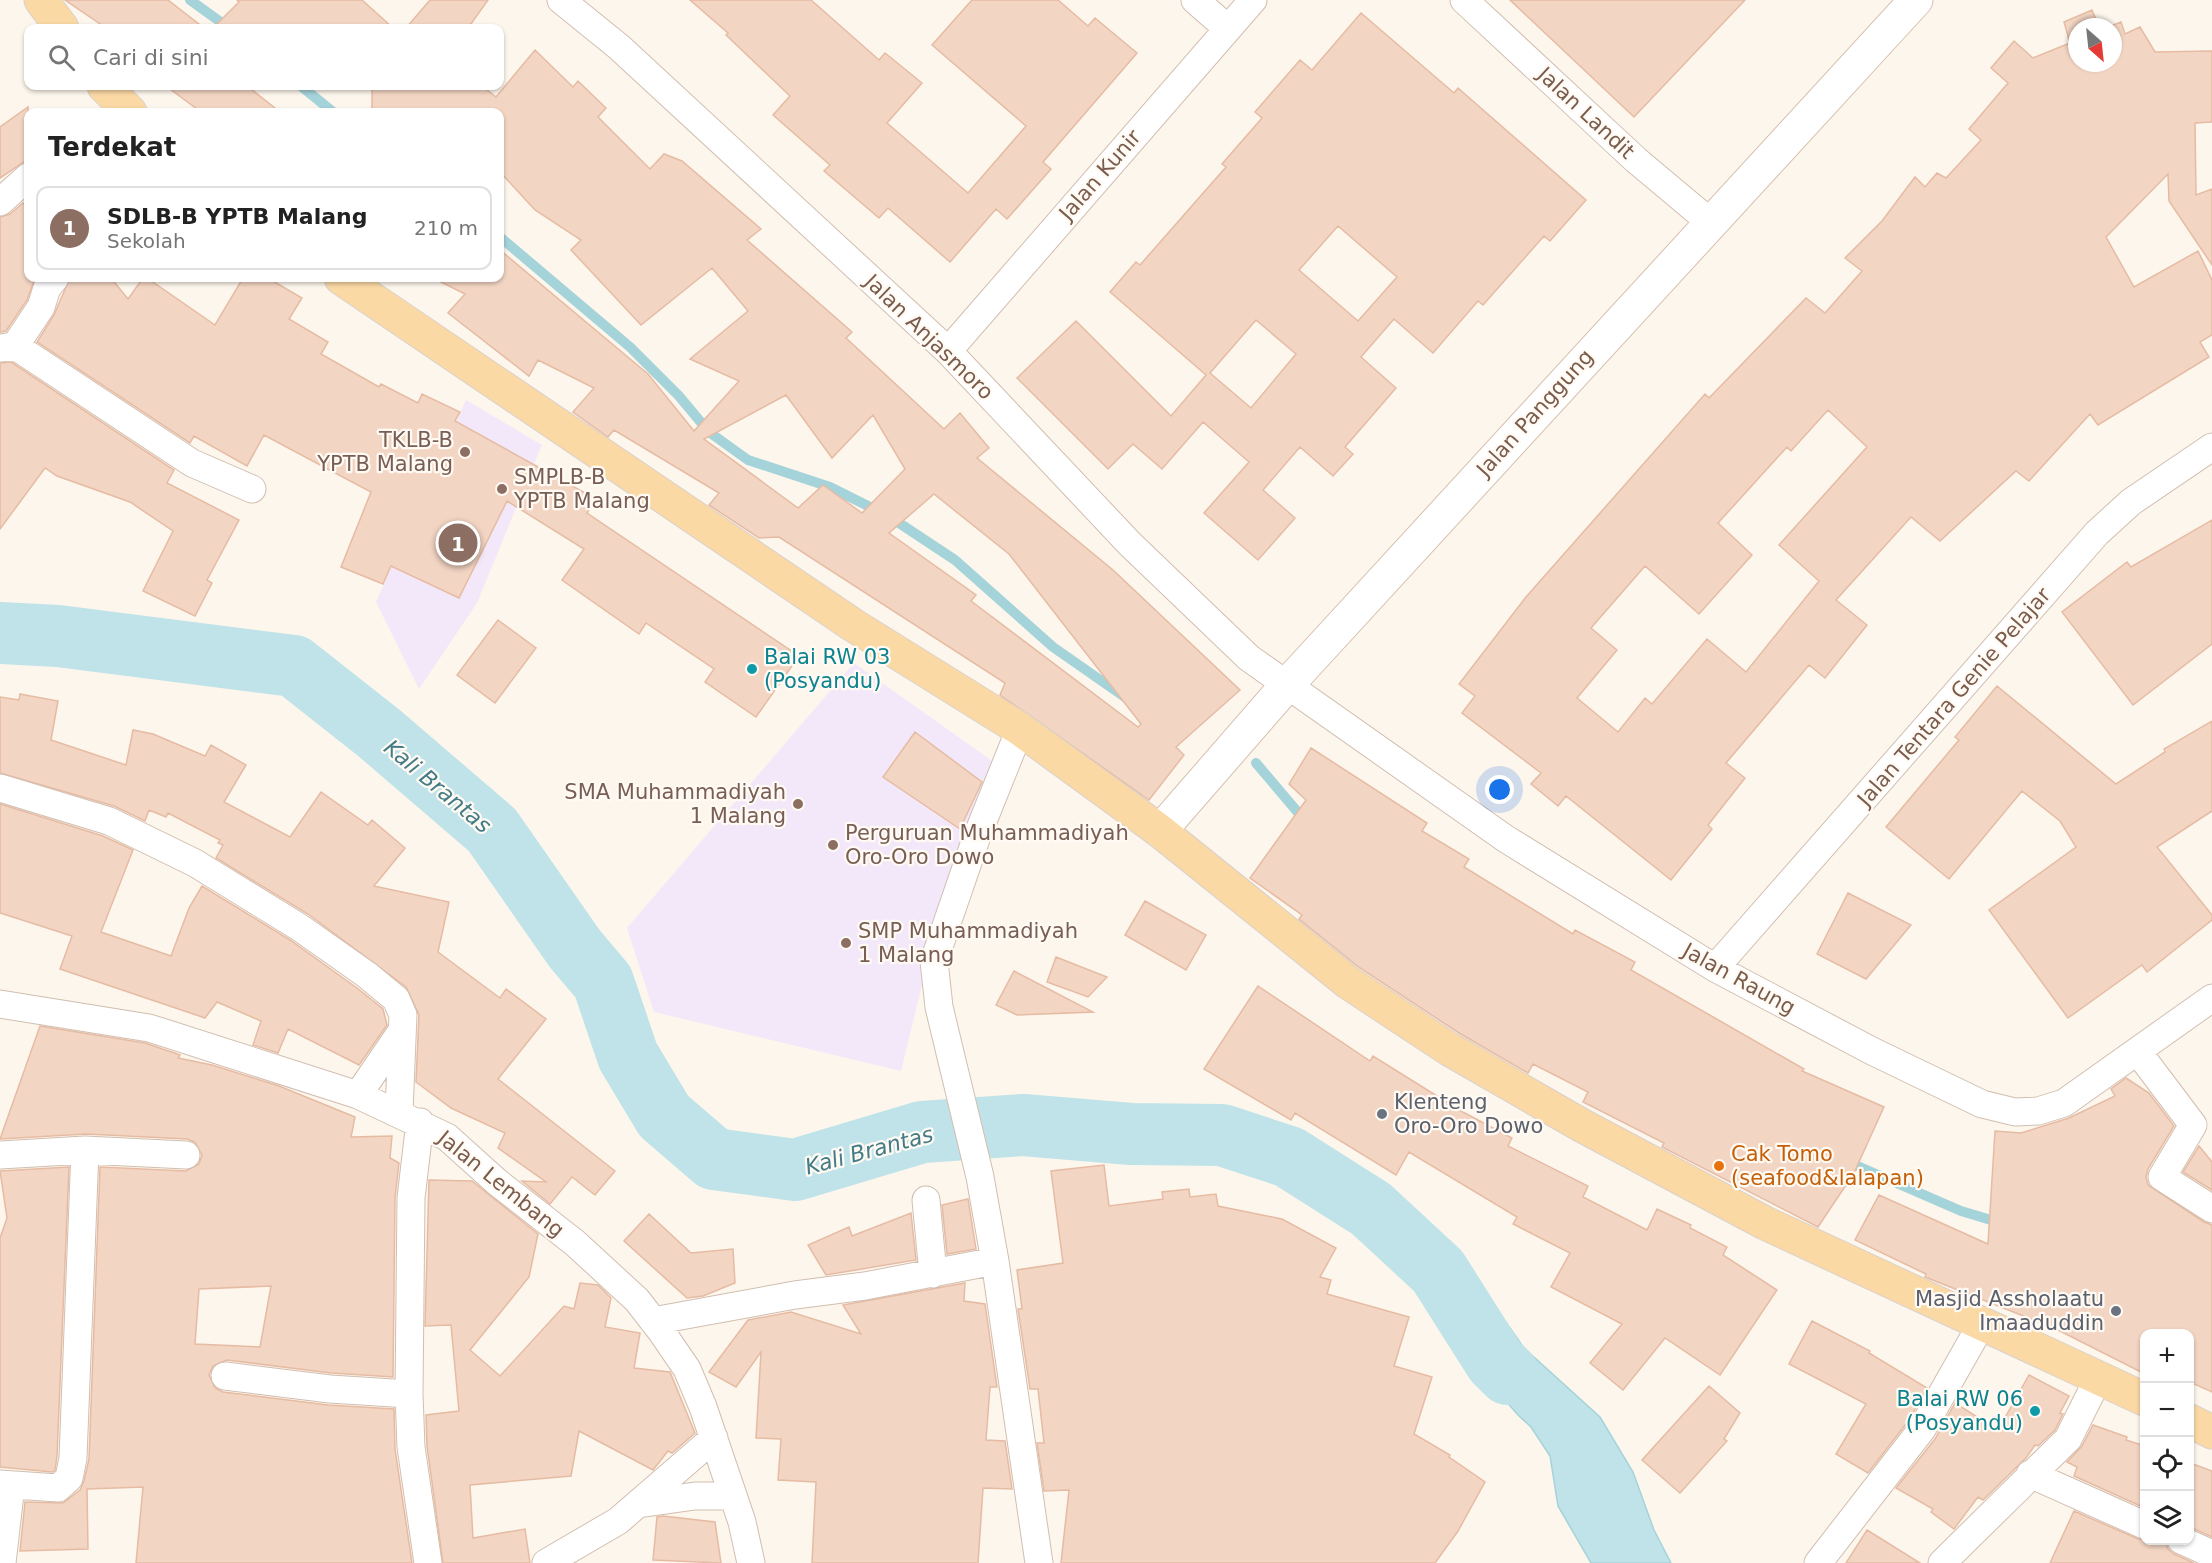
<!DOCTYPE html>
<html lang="id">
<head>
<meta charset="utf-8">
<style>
	body { margin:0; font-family:"DejaVu Sans",sans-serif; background:#f2f2f2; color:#222 }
	.controls { position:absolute; right:18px; bottom:18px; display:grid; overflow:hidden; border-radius:12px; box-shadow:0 2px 4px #0004 }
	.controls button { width:54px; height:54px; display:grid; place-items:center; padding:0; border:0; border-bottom:2px solid #e0e0e0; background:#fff; color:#222; font:30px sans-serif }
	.compass { position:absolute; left:2068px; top:18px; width:54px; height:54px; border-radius:50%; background:#fff; box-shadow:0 2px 4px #0004; rotate:153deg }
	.you { position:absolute; left:1500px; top:790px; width:21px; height:21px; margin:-15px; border:4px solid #fff; border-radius:50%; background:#1a73e8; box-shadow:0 0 0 9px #1a73e833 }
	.badge { display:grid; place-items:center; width:39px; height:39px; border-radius:50%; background:#e76f51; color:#fff; font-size:20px; font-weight:700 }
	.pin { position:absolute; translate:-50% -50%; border:3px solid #fff; box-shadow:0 2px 6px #0006 }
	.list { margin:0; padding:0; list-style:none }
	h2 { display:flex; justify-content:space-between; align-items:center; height:78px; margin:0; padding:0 24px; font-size:26px }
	h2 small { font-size:20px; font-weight:400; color:#767676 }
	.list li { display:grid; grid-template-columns:39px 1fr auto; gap:18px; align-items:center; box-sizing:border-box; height:84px; margin:0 12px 12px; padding:0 12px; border:2px solid #e0e0e0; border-radius:12px }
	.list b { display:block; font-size:22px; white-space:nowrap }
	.list p { margin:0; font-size:20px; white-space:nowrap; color:#767676 }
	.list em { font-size:20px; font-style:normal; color:#767676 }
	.icon { flex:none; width:33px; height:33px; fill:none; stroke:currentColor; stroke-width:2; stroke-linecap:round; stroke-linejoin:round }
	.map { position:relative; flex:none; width:2212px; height:1563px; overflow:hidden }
	.search { position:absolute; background:#fff; box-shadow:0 2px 4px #0004; left:24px; top:24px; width:480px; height:66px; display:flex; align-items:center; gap:15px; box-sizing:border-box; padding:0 21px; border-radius:12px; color:#767676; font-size:22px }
	.panel { position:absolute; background:#fff; box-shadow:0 2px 4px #0004; left:24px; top:108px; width:480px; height:174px; border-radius:12px }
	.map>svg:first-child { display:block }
</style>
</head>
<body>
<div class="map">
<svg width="2212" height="1563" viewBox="0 0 2212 1563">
	<rect width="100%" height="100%" fill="#fdf6ec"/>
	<path fill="#f3e8fa" d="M 466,400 L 542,445 L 477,603 L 419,689 L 376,602 Z
		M 854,663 L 995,763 L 925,972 L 901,1071 L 654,1012 L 627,928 Z"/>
	<path fill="#bfe3e8" stroke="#a5d3da" stroke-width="1.5" d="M 1479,1284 L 1524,1348 L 1600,1417 L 1633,1472 L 1654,1530 L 1671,1563 L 1591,1563 L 1558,1506 L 1550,1456 L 1531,1427 L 1518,1415 L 1440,1325 Z"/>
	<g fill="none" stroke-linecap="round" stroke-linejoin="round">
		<path stroke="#a5d3da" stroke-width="10" d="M 190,0 L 229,28
			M 301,86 L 333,112
			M 500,237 L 630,347 L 679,396 L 709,432 L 748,460 L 830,487 L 890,517 L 955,560 L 1053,647 L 1129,700
			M 1256,763 L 1306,822
			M 1846,1161 L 1961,1211 L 2001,1223"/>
		<path stroke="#bfe3e8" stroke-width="62" d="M 0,633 L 58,636 L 294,666 L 379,733 L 492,830 L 575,949 L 603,982 L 628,1056 L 664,1116 L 714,1159 L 795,1170 L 922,1132 L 1023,1125 L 1131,1134 L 1222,1135 L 1289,1157 L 1371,1209 L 1438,1271 L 1495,1361 L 1508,1374"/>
	</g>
	<path fill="#f3d5c3" stroke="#e6bba3" stroke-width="1.5" fill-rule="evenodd" d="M 65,0 L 168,0 L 204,28 L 106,28 Z
		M 237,0 L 362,0 L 393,28 L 213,28 L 239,2 Z
		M 430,0 L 488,0 L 468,28 L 406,28 Z
		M 690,0 L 811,0 L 879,60 L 885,53 L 922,83 L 887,123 L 968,193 L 1026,126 L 932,45 L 972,0 L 1058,0 L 1088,26 L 1095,18 L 1137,53 L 1043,162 L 1051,169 L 1007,219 L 996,209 L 950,262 L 888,208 L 879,218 L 824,171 L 830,165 L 773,115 L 790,96 L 726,35 L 728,33 Z
		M 1510,0 L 1745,0 L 1634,117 Z
		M 2092,10 L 2099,27 L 2077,27 L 2077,63 L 2113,63 L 2113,27 L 2108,27 L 2121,22 L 2125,34 L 2140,27 L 2155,52 L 2212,51 L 2212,122 L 2195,123 L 2196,195 L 2212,189 L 2212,265 L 2169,201 L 2168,174 L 2106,237 L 2134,287 L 2198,251 L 2212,280 L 2212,335 L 2200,342 L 2209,357 L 2098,425 L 2090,414 L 2029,481 L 2016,471 L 1940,541 L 1911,517 L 1836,600 L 1867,625 L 1825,678 L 1809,665 L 1726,763 L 1745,778 L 1708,825 L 1712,829 L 1671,880 L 1566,796 L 1558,806 L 1531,784 L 1541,773 L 1462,713 L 1475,696 L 1459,684 L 1526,597 L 1705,394 L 1709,398 L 1806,298 L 1825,313 L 1862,271 L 1845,258 L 1882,221 L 1915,177 L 1925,187 L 1937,173 L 1946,178 L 1981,140 L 1969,129 L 2008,83 L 1991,68 L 2014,41 L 2033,58 L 2070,43 L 2064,22 ZM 1828,410 L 1867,447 L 1779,545 L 1819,581 L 1746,672 L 1707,639 L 1652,704 L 1645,698 L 1618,732 L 1577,698 L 1617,650 L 1591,628 L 1645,566 L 1699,614 L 1752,555 L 1718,523 L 1787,447 L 1791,451 Z
		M 1361,13 L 1454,93 L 1458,88 L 1586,200 L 1550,241 L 1544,236 L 1483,305 L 1478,301 L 1433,353 L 1394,319 L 1361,357 L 1396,388 L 1345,447 L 1353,454 L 1333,476 L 1300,447 L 1263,490 L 1295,518 L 1258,560 L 1204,513 L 1249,462 L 1203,422 L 1162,469 L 1133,444 L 1108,469 L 1017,378 L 1076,321 L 1171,416 L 1206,375 L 1110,292 L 1136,262 L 1140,265 L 1226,167 L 1222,164 L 1262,118 L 1255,112 L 1300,60 L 1312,70 ZM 1338,226 L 1397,277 L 1358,321 L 1299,270 ZM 1256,320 L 1296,354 L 1251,408 L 1210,373 Z
		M 535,50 L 573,87 L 578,81 L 606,108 L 598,117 L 650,169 L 664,154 L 682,161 L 761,229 L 747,240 L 852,332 L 846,338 L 944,429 L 960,413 L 989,448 L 977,458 L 1113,570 L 1240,690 L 1176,747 L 1184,755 L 1149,800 L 1000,695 L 1005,683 L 779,537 L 759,538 L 709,505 L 719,493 L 614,430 L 608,437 L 573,412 L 594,388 L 538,360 L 529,376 L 448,313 L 465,294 L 433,278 L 500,278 L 500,250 L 648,374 L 694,431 L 739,381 L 690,359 L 748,311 L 712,268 L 641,325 L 571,250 L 581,240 L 535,210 L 500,172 L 500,112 L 372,112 L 372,86 L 482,86 L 496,97 ZM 786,395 L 832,458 L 873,415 L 905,469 L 862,513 L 823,485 L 798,508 L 704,439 ZM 934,494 L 1009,554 L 1141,724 L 1138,727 L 971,601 L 976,595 L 889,533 Z
		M 166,86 L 247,86 L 280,112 L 201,112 Z
		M 28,107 L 28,159 L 0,178 L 0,127 Z
		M 23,203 L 28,208 L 28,278 L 35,278 L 27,300 L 6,331 L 0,332 L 0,217 L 10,214 Z
		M 70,278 L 111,278 L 128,299 L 143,278 L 147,278 L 215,325 L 243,278 L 268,278 L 302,298 L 289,319 L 328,342 L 321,354 L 379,387 L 381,384 L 418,403 L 422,394 L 460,412 L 455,421 L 596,499 L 587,513 L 799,656 L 756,717 L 705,682 L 714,669 L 646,623 L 639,634 L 562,580 L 584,549 L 507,501 L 459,598 L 391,566 L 383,584 L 341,567 L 371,492 L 264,435 L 247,466 L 194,436 L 190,443 L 37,342 L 54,315 Z
		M 11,362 L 174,470 L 167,483 L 239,520 L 207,580 L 212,583 L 195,616 L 143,591 L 173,531 L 130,502 L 57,476 L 45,468 L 0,529 L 0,363 Z
		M 2212,520 L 2212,644 L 2133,705 L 2062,612 L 2127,562 L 2131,567 Z
		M 498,620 L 536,648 L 495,703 L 457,675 Z
		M 1997,686 L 2116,784 L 2165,752 L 2164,749 L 2212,721 L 2212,811 L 2157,847 L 2212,915 L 2212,920 L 2147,972 L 2142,965 L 2068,1018 L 1989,910 L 2076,847 L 2060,821 L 2022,791 L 1949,879 L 1886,827 L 1959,740 L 1955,737 Z
		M 20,694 L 58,701 L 51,740 L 126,765 L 133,730 L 153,734 L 205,756 L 211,745 L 246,765 L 224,802 L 290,837 L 321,792 L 368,825 L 372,820 L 405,848 L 374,886 L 449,902 L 438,952 L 500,998 L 506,989 L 546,1019 L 498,1079 L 615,1171 L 595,1195 L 572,1177 L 550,1204 L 522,1181 L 546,1182 L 498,1148 L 505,1133 L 451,1108 L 416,1082 L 419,1015 L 406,987 L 308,914 L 216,858 L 223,845 L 218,843 L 220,840 L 168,813 L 166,817 L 149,810 L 145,821 L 114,806 L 0,773 L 0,697 L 19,700 Z
		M 915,732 L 982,782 L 960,829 L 883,777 Z
		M 1311,748 L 1427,823 L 1422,831 L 1469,859 L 1464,867 L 1573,934 L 1575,930 L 1635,962 L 1631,970 L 1804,1069 L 1802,1071 L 1884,1107 L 1848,1186 L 1846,1185 L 1818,1227 L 1662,1147 L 1664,1143 L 1583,1102 L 1588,1092 L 1533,1064 L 1528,1073 L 1459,1033 L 1360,968 L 1299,919 L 1302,915 L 1250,878 L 1306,800 L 1289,784 Z
		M 0,804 L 103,836 L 133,850 L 101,932 L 171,956 L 189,908 L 202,886 L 290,940 L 357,988 L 383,1009 L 387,1025 L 359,1065 L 288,1029 L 278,1053 L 253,1045 L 261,1021 L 217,1002 L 205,1018 L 60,969 L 72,936 L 0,913 Z
		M 1848,893 L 1911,925 L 1866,979 L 1817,954 Z
		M 1145,901 L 1206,935 L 1186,970 L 1125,935 Z
		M 1056,957 L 1107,977 L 1088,997 L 1047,982 Z
		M 1014,971 L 1093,1012 L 1017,1015 L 996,1005 Z
		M 1258,986 L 1370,1061 L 1373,1056 L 1461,1111 L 1512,1138 L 1508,1146 L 1588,1186 L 1583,1197 L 1647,1230 L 1657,1209 L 1691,1225 L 1690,1228 L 1727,1247 L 1723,1255 L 1777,1290 L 1720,1375 L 1665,1338 L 1623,1390 L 1590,1363 L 1622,1324 L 1551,1287 L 1570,1253 L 1513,1224 L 1517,1217 L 1409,1152 L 1396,1175 L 1295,1113 L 1291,1120 L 1204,1069 Z
		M 40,1026 L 145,1043 L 180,1055 L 178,1058 L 212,1065 L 279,1086 L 355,1117 L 351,1137 L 392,1136 L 390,1158 L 399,1163 L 395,1198 L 393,1377 L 331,1373 L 227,1360 L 213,1366 L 209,1375 L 215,1388 L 223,1392 L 328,1405 L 394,1409 L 395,1449 L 412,1563 L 136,1563 L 143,1487 L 87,1489 L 88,1549 L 20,1551 L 25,1502 L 63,1503 L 80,1490 L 84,1481 L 89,1459 L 100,1167 L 186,1171 L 199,1164 L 202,1155 L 195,1142 L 187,1139 L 86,1134 L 0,1139 ZM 271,1286 L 260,1347 L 195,1344 L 199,1289 Z
		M 2126,1078 L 2149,1093 L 2174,1126 L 2148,1169 L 2146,1177 L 2148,1185 L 2204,1222 L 2212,1225 L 2212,1392 L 2190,1382 L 2190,1334 L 2145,1334 L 2145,1374 L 2054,1328 L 1930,1279 L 1925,1277 L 1926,1274 L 1855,1240 L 1879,1195 L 1988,1244 L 1995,1131 L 2021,1133 L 2069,1118 L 2115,1096 L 2111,1089 Z
		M 2199,1146 L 2212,1162 L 2212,1190 L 2183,1172 Z
		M 1104,1165 L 1109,1206 L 1163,1199 L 1162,1192 L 1189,1189 L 1190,1197 L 1216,1194 L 1218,1206 L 1282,1219 L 1336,1248 L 1320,1277 L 1331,1280 L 1327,1294 L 1409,1317 L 1394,1366 L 1432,1377 L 1414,1434 L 1450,1455 L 1449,1457 L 1485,1482 L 1458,1531 L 1435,1563 L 1061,1563 L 1069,1490 L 1044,1491 L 1037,1443 L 1044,1443 L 1038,1389 L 1030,1389 L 1018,1309 L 1022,1309 L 1017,1270 L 1063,1263 L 1051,1171 Z
		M 69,1167 L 57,1456 L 55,1470 L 52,1472 L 0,1467 L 0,1238 L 7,1218 L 0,1171 Z
		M 429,1180 L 472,1181 L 538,1234 L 529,1277 L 470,1350 L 500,1376 L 564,1306 L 574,1309 L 580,1283 L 598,1285 L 611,1298 L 605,1327 L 640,1333 L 634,1368 L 670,1372 L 695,1433 L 672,1453 L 668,1451 L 653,1470 L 579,1431 L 571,1476 L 470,1485 L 473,1538 L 525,1529 L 530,1563 L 443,1563 L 427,1446 L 426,1415 L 459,1411 L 451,1325 L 425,1326 Z
		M 968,1199 L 976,1249 L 947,1254 L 942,1205 Z
		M 911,1213 L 916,1260 L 826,1275 L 808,1245 L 849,1227 L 852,1236 Z
		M 649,1214 L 691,1253 L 733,1249 L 735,1283 L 703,1296 L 687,1298 L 624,1241 Z
		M 965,1283 L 964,1301 L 985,1304 L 997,1387 L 990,1387 L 986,1440 L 1005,1441 L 1012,1489 L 983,1488 L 978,1563 L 812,1563 L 816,1482 L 778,1480 L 781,1439 L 756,1438 L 761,1352 L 736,1387 L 709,1372 L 748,1320 L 791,1312 L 861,1334 L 843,1305 Z
		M 1812,1321 L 1870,1351 L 1869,1353 L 1927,1388 L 1909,1420 L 1868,1473 L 1836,1454 L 1866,1404 L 1789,1364 Z
		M 2029,1375 L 2069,1396 L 2060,1413 L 2063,1414 L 2055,1430 L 2038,1446 L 2035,1445 L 2026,1458 L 1983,1500 L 1978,1497 L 1954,1529 L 1931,1512 L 1933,1509 L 1896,1488 L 1935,1439 L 1955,1403 L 1998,1430 Z
		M 1709,1386 L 1740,1413 L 1724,1439 L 1727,1441 L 1680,1493 L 1642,1460 Z
		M 2093,1425 L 2127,1437 L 2126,1440 L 2145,1446 L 2145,1508 L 2074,1476 L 2077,1467 L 2067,1462 L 2082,1446 Z
		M 2190,1463 L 2212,1471 L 2212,1537 L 2190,1527 Z
		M 2074,1511 L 2138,1539 L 2165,1540 L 2168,1549 L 2174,1554 L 2194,1563 L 2050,1563 Z
		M 663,1516 L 715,1522 L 721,1563 L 653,1560 L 657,1517 Z
		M 1867,1530 L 1920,1563 L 1846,1563 Z"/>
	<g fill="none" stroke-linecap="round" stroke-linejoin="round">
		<defs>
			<path id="minor" d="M 561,0 L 619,47 L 948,351 L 1130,544 L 1249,658 L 1506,839 L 1715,968 L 1872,1051 L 1982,1104 L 2015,1112 L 2038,1111 L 2064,1103 L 2212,998
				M 1195,0 L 1227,28
				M 1464,0 L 1636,160 L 1710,222
				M 0,202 L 28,177
				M 15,346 L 192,463 L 252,489
				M 0,348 L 15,346 L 41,307 L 47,288 L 55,278
				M 948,351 L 1253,0
				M 1020,729 L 977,836 L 934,961 L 939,1007 L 980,1177 L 995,1261 L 1039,1563
				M 0,788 L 109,821 L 195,863 L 299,927 L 367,975 L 396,999 L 403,1015 L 399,1112
				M 1715,968 L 2097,533 L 2131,502 L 2212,447
				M 0,1004 L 149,1028 L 358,1095 L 447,1137 L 497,1182 L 575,1243 L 637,1300 L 661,1331 L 687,1369 L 703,1407 L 742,1522 L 751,1563
				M 2138,1052 L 2193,1125 L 2162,1177 L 2212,1209
				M 358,1095 L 401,1032
				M 420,1122 L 411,1198 L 409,1394 L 411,1447 L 428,1563
				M 0,1155 L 85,1150 L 186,1155
				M 926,1200 L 933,1274
				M 653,1321 L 795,1295 L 865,1286 L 995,1261
				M 225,1376 L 330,1389 L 409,1394
				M 2030,1474 L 2144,1525
				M 0,1484 L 58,1488 L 69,1478 L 73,1458 L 85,1150
				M 638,1504 L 695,1496 L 733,1496
				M 2181,1540 L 2212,1554
				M 2,1563 L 11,1485
				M 546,1563 L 618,1521 L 714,1438
				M 1818,1563 L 1922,1429 L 1981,1325
				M 1942,1563 L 2068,1439 L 2099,1377"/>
			<path id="secondary" d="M 1160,831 L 1287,685 L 1916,0"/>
			<path id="primary" d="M 41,0 L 62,28
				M 104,86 L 130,112
				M 341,278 L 853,625 L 1020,729 L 1160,831 L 1349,983 L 1449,1049 L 1581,1125 L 1765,1223 L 2144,1399
				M 2190,1421 L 2212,1432"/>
		</defs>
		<use href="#minor" stroke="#d1beb0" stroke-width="29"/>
		<use href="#secondary" stroke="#d6c0b0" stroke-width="35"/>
		<use href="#primary" stroke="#dad1cd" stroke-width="35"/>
		<use href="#minor" stroke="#fff" stroke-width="27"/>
		<use href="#secondary" stroke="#fff" stroke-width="33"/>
		<use href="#primary" stroke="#fbd9a5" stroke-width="33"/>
	</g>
	<g fill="#8d6e63" stroke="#fffaf3" stroke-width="2">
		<circle cx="465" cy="452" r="6"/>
		<circle cx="502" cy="489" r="6"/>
		<circle cx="798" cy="804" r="6"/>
		<circle cx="833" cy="845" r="6"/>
		<circle cx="846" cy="943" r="6"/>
	</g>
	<g fill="#0f9aa8" stroke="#fffaf3" stroke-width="2">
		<circle cx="752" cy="669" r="6"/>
		<circle cx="2035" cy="1411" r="6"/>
	</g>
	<g fill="#6b7280" stroke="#fffaf3" stroke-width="2">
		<circle cx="1382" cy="1114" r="6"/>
		<circle cx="2116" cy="1311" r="6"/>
	</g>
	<circle fill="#e8710a" stroke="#fffaf3" stroke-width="2" cx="1719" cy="1166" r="6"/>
	<g text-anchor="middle" stroke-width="4.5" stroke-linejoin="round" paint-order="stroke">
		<g font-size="21" fill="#7a5c4d" stroke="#fffaf3">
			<text transform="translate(1586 113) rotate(43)" y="7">Jalan Landit</text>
			<text transform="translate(1100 175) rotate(-49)" y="7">Jalan Kunir</text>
			<text transform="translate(929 337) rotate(44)" y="7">Jalan Anjasmoro</text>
			<text transform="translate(1535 413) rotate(-48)" y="7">Jalan Panggung</text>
			<text transform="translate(1954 697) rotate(-49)" y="7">Jalan Tentara Genie Pelajar</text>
			<text transform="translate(1739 979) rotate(29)" y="7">Jalan Raung</text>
			<text transform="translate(501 1184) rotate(39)" y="7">Jalan Lembang</text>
		</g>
		<g font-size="21" fill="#785e54" stroke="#fffaf3" text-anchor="start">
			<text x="453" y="447" text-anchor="end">TKLB-B<tspan x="453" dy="24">YPTB Malang</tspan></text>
			<text x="514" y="484">SMPLB-B<tspan x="514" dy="24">YPTB Malang</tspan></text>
			<text x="786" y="799" text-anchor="end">SMA Muhammadiyah<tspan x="786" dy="24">1 Malang</tspan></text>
			<text x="845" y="840">Perguruan Muhammadiyah<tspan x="845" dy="24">Oro-Oro Dowo</tspan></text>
			<text x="858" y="938">SMP Muhammadiyah<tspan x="858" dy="24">1 Malang</tspan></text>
		</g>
		<g font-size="21" fill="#0d838f" stroke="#fffaf3" text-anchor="start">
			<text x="764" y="664">Balai RW 03<tspan x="764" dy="24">(Posyandu)</tspan></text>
			<text x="2023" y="1406" text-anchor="end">Balai RW 06<tspan x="2023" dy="24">(Posyandu)</tspan></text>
		</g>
		<g font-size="21" fill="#5b616d" stroke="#fffaf3" text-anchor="start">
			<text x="1394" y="1109">Klenteng<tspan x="1394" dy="24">Oro-Oro Dowo</tspan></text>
			<text x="2104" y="1306" text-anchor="end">Masjid Assholaatu<tspan x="2104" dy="24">Imaaduddin</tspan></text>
		</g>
		<g font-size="21" fill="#c56008" stroke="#fffaf3" text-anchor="start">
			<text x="1731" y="1161">Cak Tomo<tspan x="1731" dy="24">(seafood&amp;lalapan)</tspan></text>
		</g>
		<g font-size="22" font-style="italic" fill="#437c86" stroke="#fffaf3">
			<text transform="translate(438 786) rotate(40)" y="8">Kali Brantas</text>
			<text transform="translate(869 1150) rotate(-15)" y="8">Kali Brantas</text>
		</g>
	</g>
</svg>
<div class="controls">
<button>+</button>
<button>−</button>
<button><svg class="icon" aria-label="locate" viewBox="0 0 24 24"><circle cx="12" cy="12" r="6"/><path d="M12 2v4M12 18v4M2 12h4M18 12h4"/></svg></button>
<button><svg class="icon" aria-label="layers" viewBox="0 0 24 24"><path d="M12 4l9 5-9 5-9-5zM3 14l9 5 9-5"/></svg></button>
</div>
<svg class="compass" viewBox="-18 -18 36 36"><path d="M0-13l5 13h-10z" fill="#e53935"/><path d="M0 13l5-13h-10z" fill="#767676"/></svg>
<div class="you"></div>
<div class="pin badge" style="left:458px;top:543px;background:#8d6e63">1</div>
<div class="search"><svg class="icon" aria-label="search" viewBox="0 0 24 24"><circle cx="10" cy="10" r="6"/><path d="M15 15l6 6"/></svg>Cari di sini</div>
<section class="panel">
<h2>Terdekat<small></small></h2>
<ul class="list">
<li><span class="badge" style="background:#8d6e63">1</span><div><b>SDLB-B YPTB Malang</b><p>Sekolah</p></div><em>210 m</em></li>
</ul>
</section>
</div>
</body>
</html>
